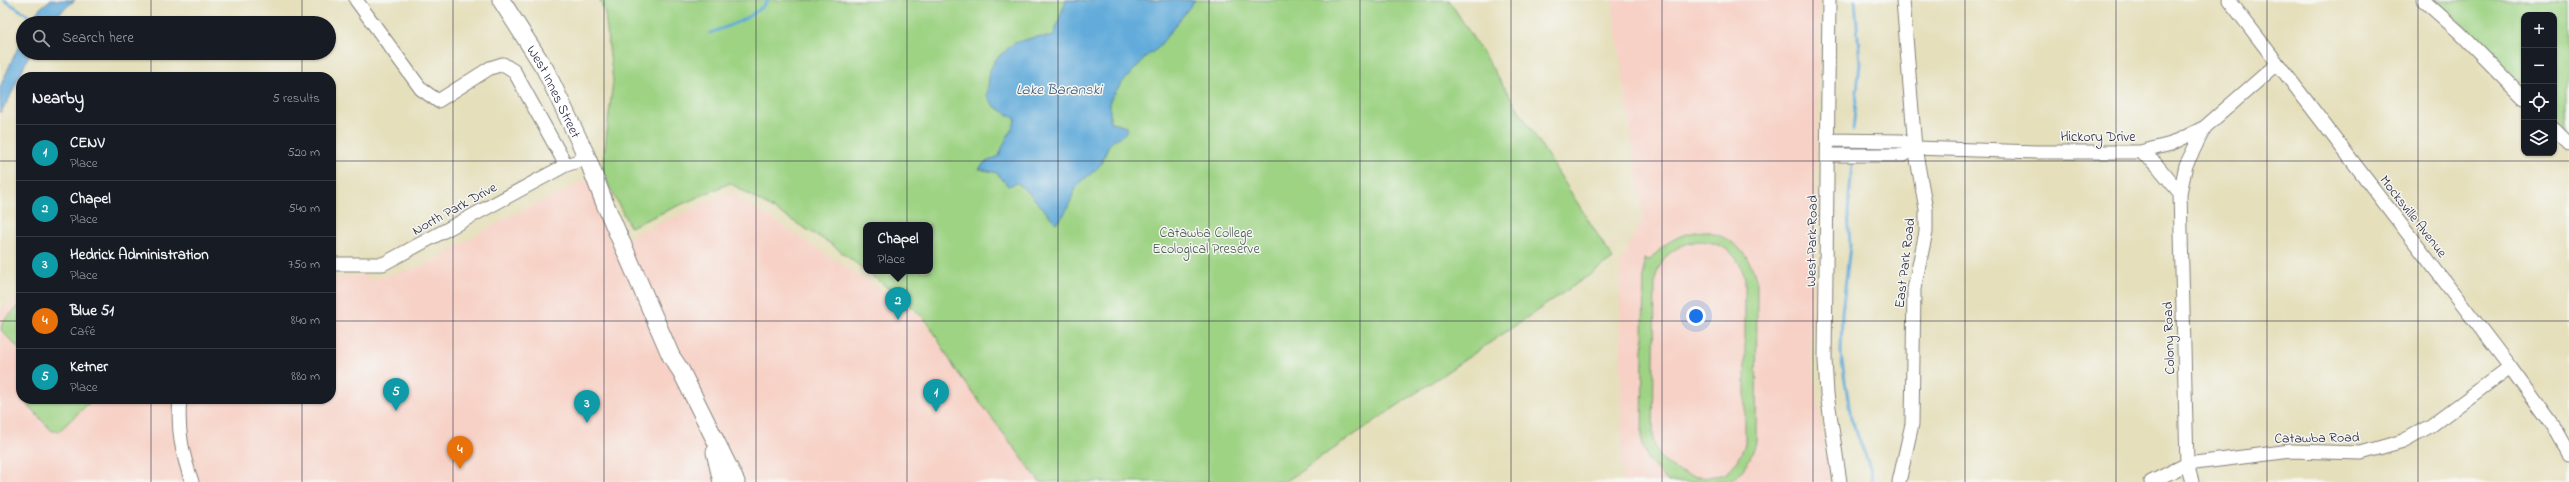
<!DOCTYPE html>
<html lang="en">
<head>
<meta charset="utf-8">
<style>
	body { margin:0; font-family:"Indie Flower",sans-serif; background:#242831; color:#f1f3f6 }
	.controls { position:absolute; right:12px; top:12px; display:grid; overflow:hidden; border-radius:8px; box-shadow:0 1px 3px #0004 }
	.controls button { width:36px; height:36px; display:grid; place-items:center; padding:0; border:0; border-bottom:1px solid #363941; background:#171b24; color:#f1f3f6; font:20px sans-serif }
	.you { position:absolute; left:1696px; top:316px; width:14px; height:14px; margin:-10px; border:3px solid #fff; border-radius:50%; background:#1a73e8; box-shadow:0 0 0 6px #1a73e833 }
	.badge { display:grid; place-items:center; width:26px; height:26px; border-radius:50%; background:#c8321e; color:#fff; font-size:13px; font-weight:700 }
	.pin { position:absolute; translate:-50% -33px; filter:drop-shadow(0 1px 2px #0008) }
	.pin::after { content:''; position:absolute; top:21px; width:14px; height:12px; background:inherit; clip-path:polygon(0 0,100% 0,50% 100%) }
	.popup { position:absolute; left:863px; top:222px; width:70px; height:52px; box-sizing:border-box; display:grid; place-content:center; border-radius:8px; background:#171b24; filter:drop-shadow(0 1px 3px #0005); font-size:13px; white-space:nowrap; color:#9ea1a6 }
	.popup b { font-size:15px; color:#f1f3f6 }
	.popup::after { content:''; position:absolute; left:50%; top:100%; margin-left:-8px; border:8px solid transparent; border-top-color:#171b24 }
	.list { margin:0; padding:0; list-style:none }
	h2 { display:flex; justify-content:space-between; align-items:center; height:52px; margin:0; padding:0 16px; font-size:17px }
	h2 small { font-size:13px; font-weight:400; color:#9ea1a6 }
	.list li { display:grid; grid-template-columns:26px 1fr auto; gap:12px; align-items:center; box-sizing:border-box; height:56px; padding:0 16px; border-top:1px solid #363941 }
	.list b { display:block; font-size:15px; white-space:nowrap }
	.list p { margin:0; font-size:13px; white-space:nowrap; color:#9ea1a6 }
	.list em { font-size:13px; font-style:normal; color:#9ea1a6 }
	.icon { flex:none; width:22px; height:22px; fill:none; stroke:currentColor; stroke-width:2; stroke-linecap:round; stroke-linejoin:round }
	.map { position:relative; flex:none; width:2569px; height:482px; overflow:hidden }
	.search { position:absolute; background:#171b24; box-shadow:0 1px 3px #0004; left:16px; top:16px; width:320px; height:44px; display:flex; align-items:center; gap:10px; box-sizing:border-box; padding:0 14px; border-radius:22px; color:#9ea1a6; font-size:15px }
	.panel { position:absolute; background:#171b24; box-shadow:0 1px 3px #0004; left:16px; top:72px; width:320px; height:332px; border-radius:16px }
	.map>svg:first-child { display:block }
</style>
</head>
<body>
<div class="map">
<svg width="2569" height="482" viewBox="0 0 2569 482">
	<rect width="100%" height="100%" fill="#f6f6f2"/>
	<filter id="ink" filterUnits="userSpaceOnUse"><feTurbulence type="fractalNoise" baseFrequency=".025" numOctaves="2"/><feDisplacementMap in="SourceGraphic" scale="8" xChannelSelector="R" yChannelSelector="G"/><feConvolveMatrix kernelMatrix="1 2 1 2 8 2 1 2 1" color-interpolation-filters="sRGB"/></filter>
	<filter id="wash" filterUnits="userSpaceOnUse"><feTurbulence type="fractalNoise" baseFrequency=".012" numOctaves="4" result="noise"/><feDisplacementMap in="SourceGraphic" scale="16" xChannelSelector="R" yChannelSelector="G"/><feGaussianBlur stdDeviation="0.9" result="paint"/><feColorMatrix in="noise" values="0 0 0 0 0 0 0 0 0 0 0 0 0 0 0 0 0 1.4 0 .05"/><feComposite in="paint" operator="in"/></filter>
	<g filter="url(#wash)">
		<rect width="100%" height="100%" fill="#e5dfbb"/>
		<path fill="#f7d1c6" d="M 1612,0 L 1820,0 L 1811,352 L 1830,482 L 1622,482 L 1620,263 L 1643,217 Z
			M 595,176 L 611,245 L 730,192 L 920,315 L 955,369 L 1040,482 L 0,482 L 0,311 L 21,295 L 21,399 L 331,399 L 331,278 L 367,275 L 369,280 L 424,266 L 504,219 Z"/>
		<path fill="#9ed384" stroke="#607a60" fill-rule="evenodd" d="M 600,0 L 1449,0 L 1613,259 L 1285,482 L 1040,482 L 955,369 L 929,324 L 911,306 L 866,271 L 930,271 L 930,225 L 866,225 L 866,271 L 831,244 L 730,183 L 630,227 L 602,172 L 613,81 L 605,14 Z
			M 2437,0 L 2569,0 L 2569,131 L 2554,116 L 2554,15 L 2524,15 L 2524,86 Z
			M 1705,231 C 1734,238 1749,253 1757,282 L 1756,442 C 1751,459 1744,472 1729,482 L 1668,482 L 1648,460 L 1642,442 L 1644,259 L 1650,260 C 1666,241 1680,233 1705,231 ZM 1698,241 C 1724,242 1739,254 1745,279 L 1745,444 C 1740,456 1735,466 1725,474 C 1695,482 1658,471 1653,439 L 1655,280 C 1660,257 1675,245 1698,241 Z
			M 21,304 L 21,351 L 1,330 L 2,322 Z
			M 22,399 L 88,399 L 88,404 L 59,431 L 52,431 Z"/>
		<path fill="#62abda" stroke="#42668a" d="M 50,0 L 75,0 L 48,23 L 30,23 L 39,9 Z
			M 1066,0 L 1195,0 L 1157,49 L 1148,55 L 1120,85 L 1110,100 L 1110,121 L 1128,128 C 1125,137 1116,137 1110,144 C 1106,148 1104,160 1100,165 C 1092,175 1079,180 1074,192 C 1070,202 1066,216 1056,223 L 1029,193 L 1017,183 L 1008,186 L 997,173 L 979,169 L 984,163 L 999,156 C 1003,142 1011,133 1016,119 L 994,106 L 987,95 L 990,70 L 995,60 L 1014,43 L 1035,37 L 1053,37 Z
			M 23,36 L 23,53 L 30,53 L 9,99 L 0,113 L 0,87 Z"/>
		<g fill="none" stroke-linecap="round" stroke-linejoin="round">
			<path stroke="#62abda" stroke-width="3" d="M 4,0 L 36,20
				M 710,33 C 729,26 756,17 768,0
				M 1853,130 L 1860,63 L 1855,0
				M 1852,164 L 1848,212 L 1850,246 L 1842,313 L 1841,355 L 1851,418 L 1871,470 L 1872,482"/>
		</g>
	</g>
	<g filter="url(#ink)">
		<g fill="none" stroke-linecap="round" stroke-linejoin="round">
			<defs>
				<path id="minor" d="M 356,0 L 421,89 L 438,101 L 490,68 L 503,64 L 514,71 L 566,165
					M 1829,0 L 1825,360 L 1827,394 L 1840,482
					M 2229,0 L 2510,367 L 2557,432 L 2569,453
					M 2423,0 L 2459,32 L 2524,98
					M 2554,129 L 2569,144
					M 1915,148 L 2036,152 L 2140,152 L 2171,144 L 2205,127 L 2277,64
					M 2140,152 L 2155,163 L 2180,193
					M 1828,155 L 1904,155 L 1915,148 L 1902,141 L 1828,140
					M 331,264 L 383,264 L 566,165 L 587,158
					M 180,399 C 177,429 182,454 192,482
					M 1899,482 L 1912,424 L 1914,289 L 1926,232 L 1926,209 L 1915,148 L 1903,0
					M 2151,482 L 2187,464 L 2291,451 L 2361,453 L 2403,441 L 2432,425 L 2510,367
					M 2192,482 L 2187,464 L 2180,193 L 2186,165 L 2205,127"/>
				<g id="major">
					<path id="s1" d="M 501,0 L 545,69 L 586,155 L 605,204 L 671,356 L 681,371 L 736,482"/>
					<path d="M 715,452 L 722,482"/>
				</g>
			</defs>
			<use href="#minor" stroke="#84807b" stroke-width="15"/>
			<use href="#major" stroke="#84807b" stroke-width="19"/>
			<use href="#minor" stroke="#fff" stroke-width="13"/>
			<use href="#major" stroke="#fff" stroke-width="17"/>
		</g>
	</g>
	<path fill="none" stroke="#22223b" stroke-width="1" stroke-opacity="0.55" d="M 151,0 L 151,23M 302,0 L 302,23M 453,0 L 453,482M 604,0 L 604,482M 756,0 L 756,482M 907,0 L 907,482M 1058,0 L 1058,482M 1209,0 L 1209,482M 1360,0 L 1360,482M 1511,0 L 1511,482M 1662,0 L 1662,482M 1813,0 L 1813,482M 1965,0 L 1965,482M 2116,0 L 2116,482M 2267,0 L 2267,482M 2418,0 L 2418,482M 151,53 L 151,77M 302,53 L 302,77M 0,161 L 21,161M 331,161 L 2569,161M 0,321 L 21,321M 331,321 L 2569,321M 151,399 L 151,482M 302,399 L 302,482"/>
	<g text-anchor="middle" stroke-width="3" stroke-linejoin="round" paint-order="stroke">
		<g font-size="14" fill="#22223b" stroke="#f6f6f2">
			<text dy="5" stroke="none"><textPath href="#s1" startOffset="106">West Innes Street</textPath></text>
			<text x="2098" y="141">Hickory Drive</text>
			<text transform="translate(454 208) rotate(-29)" y="5">North Park Drive</text>
			<text transform="translate(2414 216) rotate(52)" y="5">Mocksville Avenue</text>
			<text transform="translate(1811 241) rotate(-89)" y="5">West Park Road</text>
			<text transform="translate(1904 263) rotate(-83)" y="5">East Park Road</text>
			<text transform="translate(2168 338) rotate(-92)" y="5">Colony Road</text>
			<text transform="translate(2317 437) rotate(-1)" y="5">Catawba Road</text>
		</g>
		<g font-size="14" fill="#475751" stroke="#f6f6f2">
			<text x="1206" y="237">Catawba College<tspan x="1206" dy="16">Ecological Preserve</tspan></text>
		</g>
		<g font-size="15" font-style="italic" fill="#3c597b" stroke="#f6f6f2">
			<text x="1059" y="94">Lake Baranski</text>
		</g>
	</g>
</svg>
<div class="controls">
<button>+</button>
<button>−</button>
<button><svg class="icon" aria-label="locate" viewBox="0 0 24 24"><circle cx="12" cy="12" r="6"/><path d="M12 2v4M12 18v4M2 12h4M18 12h4"/></svg></button>
<button><svg class="icon" aria-label="layers" viewBox="0 0 24 24"><path d="M12 4l9 5-9 5-9-5zM3 14l9 5 9-5"/></svg></button>
</div>
<div class="you"></div>
<div class="pin badge" style="left:936px;top:412px;background:#0f9aa8">1</div>
<div class="pin badge" style="left:898px;top:320px;background:#0f9aa8">2</div>
<div class="popup"><b>Chapel</b>Place</div>
<div class="pin badge" style="left:587px;top:423px;background:#0f9aa8">3</div>
<div class="pin badge" style="left:460px;top:469px;background:#e8710a">4</div>
<div class="pin badge" style="left:396px;top:411px;background:#0f9aa8">5</div>
<div class="search"><svg class="icon" aria-label="search" viewBox="0 0 24 24"><circle cx="10" cy="10" r="6"/><path d="M15 15l6 6"/></svg>Search here</div>
<section class="panel">
<h2>Nearby<small>5 results</small></h2>
<ul class="list">
<li><span class="badge" style="background:#0f9aa8">1</span><div><b>CENV</b><p>Place</p></div><em>520 m</em></li>
<li><span class="badge" style="background:#0f9aa8">2</span><div><b>Chapel</b><p>Place</p></div><em>540 m</em></li>
<li><span class="badge" style="background:#0f9aa8">3</span><div><b>Hedrick Administration</b><p>Place</p></div><em>750 m</em></li>
<li><span class="badge" style="background:#e8710a">4</span><div><b>Blue 51</b><p>Café</p></div><em>840 m</em></li>
<li><span class="badge" style="background:#0f9aa8">5</span><div><b>Ketner</b><p>Place</p></div><em>880 m</em></li>
</ul>
</section>
</div>
</body>
</html>
